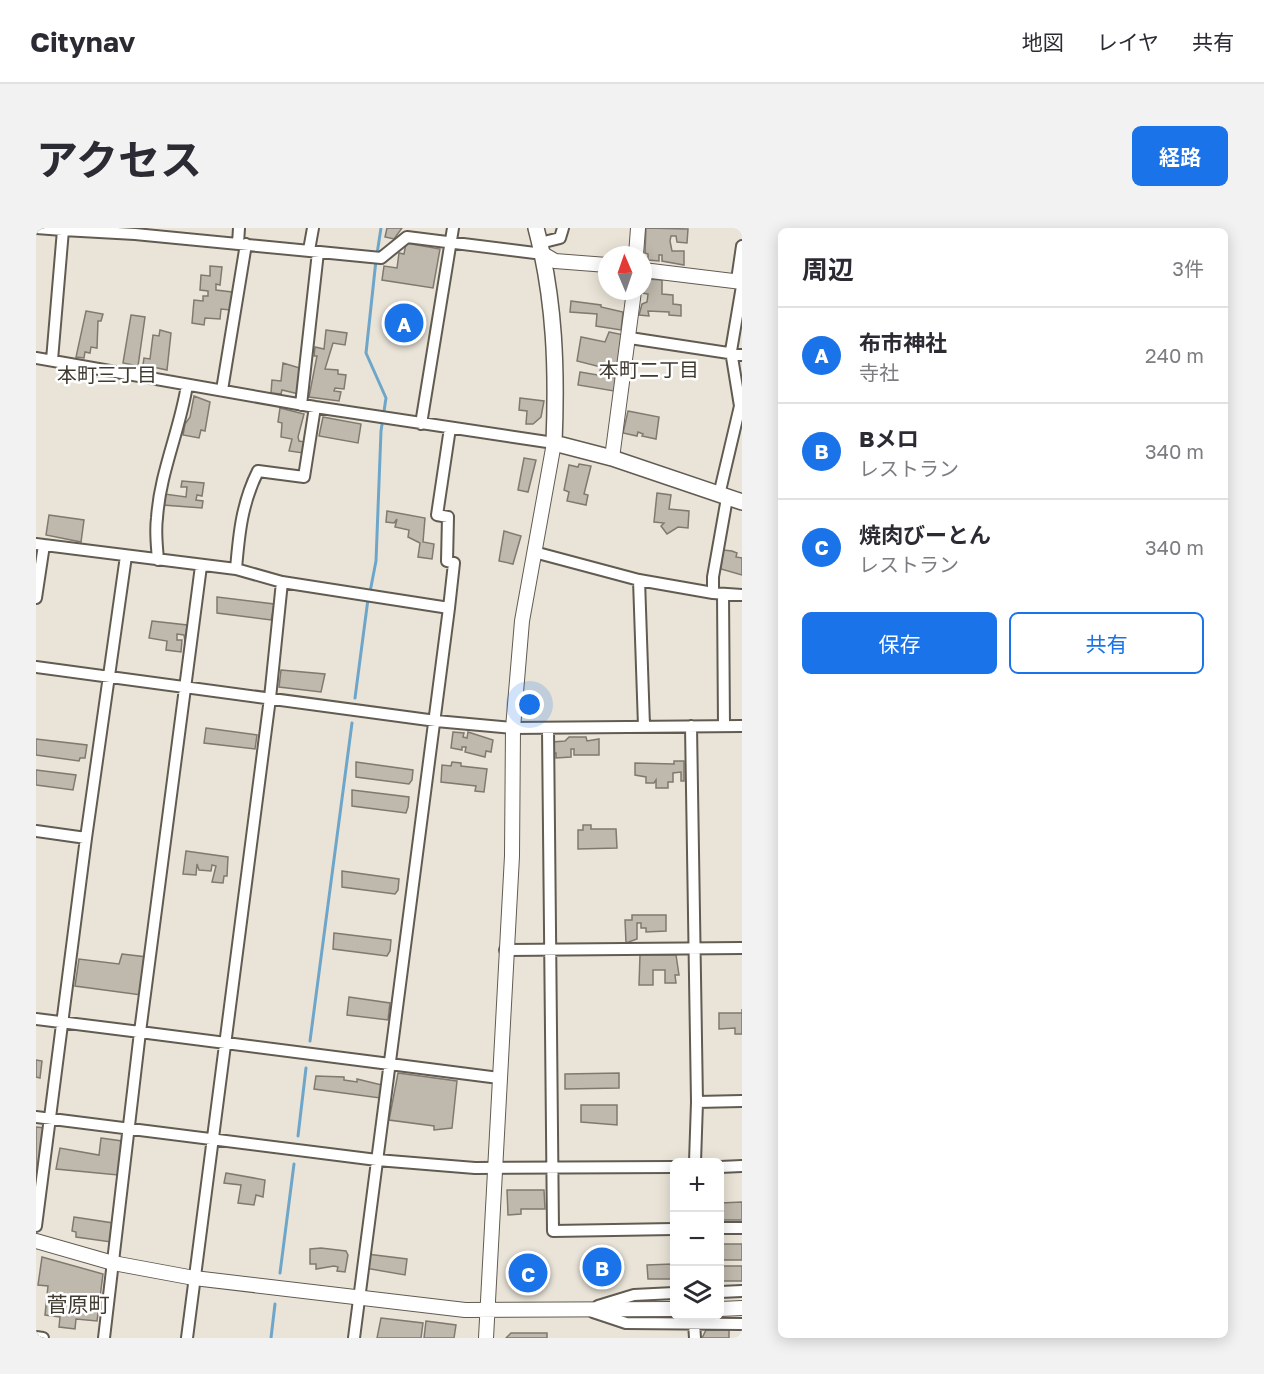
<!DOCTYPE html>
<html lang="ja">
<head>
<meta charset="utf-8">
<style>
	body { margin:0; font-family:"Golos Text","Noto Sans JP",sans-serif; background:#f2f2f3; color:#2b2b33 }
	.controls { position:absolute; right:18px; bottom:18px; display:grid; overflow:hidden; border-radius:9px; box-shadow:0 3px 15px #0003 }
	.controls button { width:54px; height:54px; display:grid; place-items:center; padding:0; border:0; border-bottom:2px solid #e1e1e2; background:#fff; color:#2b2b33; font:30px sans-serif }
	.compass { position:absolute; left:562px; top:18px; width:54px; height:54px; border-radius:50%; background:#fff; box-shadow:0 3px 15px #0003; rotate:358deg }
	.you { position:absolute; left:494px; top:477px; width:21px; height:21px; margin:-15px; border:4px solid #fff; border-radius:50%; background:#1a73e8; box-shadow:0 0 0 9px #1a73e833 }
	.badge { display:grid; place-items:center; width:39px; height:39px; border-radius:50%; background:#1a73e8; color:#fff; font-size:20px; font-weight:700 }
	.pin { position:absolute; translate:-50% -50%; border:3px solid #fff; box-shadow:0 2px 6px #0006 }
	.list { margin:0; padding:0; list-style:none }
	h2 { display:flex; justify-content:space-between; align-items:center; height:78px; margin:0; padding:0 24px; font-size:26px }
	h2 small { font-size:20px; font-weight:400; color:#7c7c81 }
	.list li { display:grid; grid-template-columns:39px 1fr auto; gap:18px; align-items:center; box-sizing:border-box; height:96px; padding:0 24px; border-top:2px solid #e1e1e2 }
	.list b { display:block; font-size:22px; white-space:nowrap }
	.list p { margin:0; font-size:20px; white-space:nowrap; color:#7c7c81 }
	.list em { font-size:20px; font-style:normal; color:#7c7c81 }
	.actions { display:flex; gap:12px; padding:18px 24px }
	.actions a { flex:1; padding:14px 0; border:2px solid #1a73e8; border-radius:9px; text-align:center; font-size:21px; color:#1a73e8 }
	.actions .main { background:#1a73e8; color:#fff }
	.icon { flex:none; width:33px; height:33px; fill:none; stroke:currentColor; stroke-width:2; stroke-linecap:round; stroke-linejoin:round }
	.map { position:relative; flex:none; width:706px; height:1110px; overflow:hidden; border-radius:9px }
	header { display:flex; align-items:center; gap:36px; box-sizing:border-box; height:84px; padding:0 30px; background:#fff; border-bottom:2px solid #e1e1e2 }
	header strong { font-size:28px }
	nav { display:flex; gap:33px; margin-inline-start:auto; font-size:21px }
	.intro { display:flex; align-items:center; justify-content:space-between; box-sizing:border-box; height:144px; padding:0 36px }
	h1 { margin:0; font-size:42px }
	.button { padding:15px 27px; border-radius:9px; background:#1a73e8; color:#fff; font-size:21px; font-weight:700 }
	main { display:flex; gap:36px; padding:0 36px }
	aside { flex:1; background:#fff; border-radius:9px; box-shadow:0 3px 15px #0003 }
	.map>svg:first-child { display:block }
</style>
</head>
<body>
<header>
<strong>Citynav</strong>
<nav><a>地図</a><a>レイヤ</a><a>共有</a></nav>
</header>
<div class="intro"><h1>アクセス</h1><a class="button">経路</a></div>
<main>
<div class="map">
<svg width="706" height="1110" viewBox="0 0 706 1110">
	<rect width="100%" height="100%" fill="#eae4d8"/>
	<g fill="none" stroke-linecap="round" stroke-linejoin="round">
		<path stroke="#6ea6c9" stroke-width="3" d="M 341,26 L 345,0
			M 334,364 L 340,333 L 345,203 L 350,170 L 330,125 L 340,32
			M 319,470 L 332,371
			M 274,813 L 316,495
			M 262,908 L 270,840
			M 244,1045 L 258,936
			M 235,1110 L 239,1076"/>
	</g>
	<path fill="#beb8ad" stroke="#7f796f" stroke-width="1.5" d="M 351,0 L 366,0 L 358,11 L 349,9 Z
		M 610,0 L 652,1 L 651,15 L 641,14 L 640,8 L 635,8 L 634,13 L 636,23 L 648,23 L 648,37 L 626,33 L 626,27 L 623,27 L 623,33 L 612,32 L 612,26 L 609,25 Z
		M 370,15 L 404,21 L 397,60 L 346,52 L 348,38 L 361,40 L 363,25 L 368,26 Z
		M 174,38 L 186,39 L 184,57 L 180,56 L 180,62 L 196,64 L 194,82 L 185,81 L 184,91 L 169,90 L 168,97 L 156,95 L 158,72 L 167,73 L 167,68 L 172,68 L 172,63 L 164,62 L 165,47 L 174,48 Z
		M 611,51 L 626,52 L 626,66 L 637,67 L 637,76 L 645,77 L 645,88 L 633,87 L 633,84 L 612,83 L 613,88 L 603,87 L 606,76 L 611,74 L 612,66 L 606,65 L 606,63 L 607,53 Z
		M 535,73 L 565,77 L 565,79 L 587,84 L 585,102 L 560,98 L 561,86 L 534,84 Z
		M 50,83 L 67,86 L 65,93 L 62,93 L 61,120 L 55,119 L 54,125 L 49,124 L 48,130 L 40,129 Z
		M 95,87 L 109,89 L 102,138 L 87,135 Z
		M 124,102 L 135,105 L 131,142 L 107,137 L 108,130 L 114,131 L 117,107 L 123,108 Z
		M 290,102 L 311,105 L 309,117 L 297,115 L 289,141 L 302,142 L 302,146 L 310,147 L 308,161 L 299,160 L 298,163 L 305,164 L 303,173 L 273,169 L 281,128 L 278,128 L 279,119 L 288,121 Z
		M 573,104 L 588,107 L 579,146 L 564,143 L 565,139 L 541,133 L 545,109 L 569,114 Z
		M 247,135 L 267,141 L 263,166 L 246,162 L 245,166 L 235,165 L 236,152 L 245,153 Z
		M 544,144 L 580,150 L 578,163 L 542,157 Z
		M 158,168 L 174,174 L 169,203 L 165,202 L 163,210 L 147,207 L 149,196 L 154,189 Z
		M 484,170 L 508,173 L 505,189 L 497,196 L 490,196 L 491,183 L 483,182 Z
		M 244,180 L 268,186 L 262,209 L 263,213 L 269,214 L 267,225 L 253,223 L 256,211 L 245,209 L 246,195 L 242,194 Z
		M 592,183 L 623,189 L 620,211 L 606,208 L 607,206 L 602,204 L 601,208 L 587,205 Z
		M 287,189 L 325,196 L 322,215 L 283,208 Z
		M 488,230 L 500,232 L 492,264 L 482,262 Z
		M 543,236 L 555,238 L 548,266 L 552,267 L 550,277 L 531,273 L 533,264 L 528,262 L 533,237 L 542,239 Z
		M 146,253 L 168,255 L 166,268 L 161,267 L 160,272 L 167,273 L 166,280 L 127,277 L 129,266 L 150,269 L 151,259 L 145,259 Z
		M 621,265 L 635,267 L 633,281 L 653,283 L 652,300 L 642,299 L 631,306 L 625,298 L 628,295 L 618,294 Z
		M 351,283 L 389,290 L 387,314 L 398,316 L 396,331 L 382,329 L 384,315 L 372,309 L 373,302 L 359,299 L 361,291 L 358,295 L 350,294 Z
		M 13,287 L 48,292 L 45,314 L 10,307 Z
		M 468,303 L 485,308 L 477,336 L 463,333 Z
		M 687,322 L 696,323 L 701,325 L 700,329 L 706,330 L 706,347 L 685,341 Z
		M 181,369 L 238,376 L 236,388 L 235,392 L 181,385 Z
		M 116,393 L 151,397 L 149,414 L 148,407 L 141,406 L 141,412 L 146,412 L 145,424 L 130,422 L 131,413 L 113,410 Z
		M 245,442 L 289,446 L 285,464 L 243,459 Z
		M 170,500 L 221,507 L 219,521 L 168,515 Z
		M 417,504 L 428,505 L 427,509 L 431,510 L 432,504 L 457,512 L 455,524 L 450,523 L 449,529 L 429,524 L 430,519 L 426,519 L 426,522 L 415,520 Z
		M 533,509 L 550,509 L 551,513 L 563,511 L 563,527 L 538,527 L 538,521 L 535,521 L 535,529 L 520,530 L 520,525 L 517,525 L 516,514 L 529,513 Z
		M 0,511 L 51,517 L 49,530 L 44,530 L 43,533 L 0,527 Z
		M 638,533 L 648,533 L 648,553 L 645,553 L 645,544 L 637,545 L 637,554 L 632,554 L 632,560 L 620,560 L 620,552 L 618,555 L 610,555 L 610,549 L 599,547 L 599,535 L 638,536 Z
		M 320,534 L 377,542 L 376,552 L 373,556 L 320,549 Z
		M 416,534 L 425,535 L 425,538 L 451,541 L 448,564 L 439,563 L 440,558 L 405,554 L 406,537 L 415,538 Z
		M 0,542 L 40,547 L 37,562 L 0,557 Z
		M 316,562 L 373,569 L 372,579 L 370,585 L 316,578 Z
		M 547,597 L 555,597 L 555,601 L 580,601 L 581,620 L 542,621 L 542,602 L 547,602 Z
		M 150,623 L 192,629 L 191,648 L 188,648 L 187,655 L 176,654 L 180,638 L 176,637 L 175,643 L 163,642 L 161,636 L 160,647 L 147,646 Z
		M 306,643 L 363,651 L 362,662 L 359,666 L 306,659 Z
		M 596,687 L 630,687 L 630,703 L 610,704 L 610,700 L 605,700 L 605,695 L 601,695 L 601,711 L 590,715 L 589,692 L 596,692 Z
		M 298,705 L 355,712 L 354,723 L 351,728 L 297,721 Z
		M 86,726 L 111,729 L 105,767 L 39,758 L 43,731 L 83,736 Z
		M 604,727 L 640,727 L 643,747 L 639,747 L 640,755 L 629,755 L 629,742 L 617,742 L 617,757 L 603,757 Z
		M 313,769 L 354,775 L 352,792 L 311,787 Z
		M 706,781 L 706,806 L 699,806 L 699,800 L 683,801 L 683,785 L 706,785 Z
		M 0,832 L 6,833 L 4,850 L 0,849 Z
		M 362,845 L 421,853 L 416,900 L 398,902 L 398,898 L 353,892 Z
		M 583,845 L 583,860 L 529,861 L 529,846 Z
		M 280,848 L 308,849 L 308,852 L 321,854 L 321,851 L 346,857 L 344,870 L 278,861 Z
		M 545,877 L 581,877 L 581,897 L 545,894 Z
		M 0,899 L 9,900 L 3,952 L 0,952 Z
		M 65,910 L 86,913 L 82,947 L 20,941 L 24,920 L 63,927 Z
		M 190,945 L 229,952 L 227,969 L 220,967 L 218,977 L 202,975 L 205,957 L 188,955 Z
		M 471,962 L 508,962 L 509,981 L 485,981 L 485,986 L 472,987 Z
		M 706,974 L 706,992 L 684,992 L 684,975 Z
		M 38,989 L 77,995 L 75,1014 L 40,1009 L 40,1004 L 36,1003 Z
		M 684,1016 L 706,1016 L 706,1032 L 684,1032 Z
		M 285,1020 L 310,1023 L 312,1027 L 309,1044 L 301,1043 L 302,1039 L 298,1038 L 280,1041 L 280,1036 L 274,1036 L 274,1021 Z
		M 331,1026 L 371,1031 L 369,1047 L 329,1040 Z
		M 6,1029 L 67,1046 L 61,1093 L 40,1091 L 39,1101 L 23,1099 L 24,1089 L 9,1087 L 12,1058 L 2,1057 Z
		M 546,1031 L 584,1031 L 586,1047 L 547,1046 Z
		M 486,1036 L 508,1037 L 507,1055 L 485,1050 Z
		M 636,1036 L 636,1051 L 612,1051 L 611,1037 Z
		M 684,1038 L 706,1038 L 706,1053 L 684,1053 Z
		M 345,1090 L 387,1095 L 385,1110 L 341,1110 Z
		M 390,1093 L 420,1097 L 418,1110 L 388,1110 Z
		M 670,1102 L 693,1102 L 693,1110 L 666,1110 Z
		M 475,1105 L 511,1105 L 511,1110 L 470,1110 Z"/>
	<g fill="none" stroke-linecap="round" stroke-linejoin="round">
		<defs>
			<path id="minor" d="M 0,0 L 27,2 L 16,132
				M 27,2 L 99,6 L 345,30 L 371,9 L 507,26
				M 504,15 L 524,10 L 527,0
				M 202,16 L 203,0
				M 273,22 L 277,0
				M 701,52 L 706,18
				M 594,110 L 706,127
				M 0,130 L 279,179 L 518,215
				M 186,162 L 210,16
				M 265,177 L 282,24
				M 385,196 L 417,0
				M 683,267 L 704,178 L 695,123 L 706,58
				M 691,270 L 677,349 L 677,365 L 706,367
				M 0,316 L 200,341 L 246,354 L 413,380 L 318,1110
				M 498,324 L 603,352 L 677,365
				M 122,332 C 121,318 119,304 121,290 C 124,244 144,202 151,157
				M 200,341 C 203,305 206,275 222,243 L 268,249 L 279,179
				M 603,352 L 608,498
				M 687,366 L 688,498
				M 0,370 L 8,317
				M 413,380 L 418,335 L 411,333 L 412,289 L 401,287 L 414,200
				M 0,439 L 400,493 L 477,500 L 706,498
				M 655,498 L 661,874
				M 512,501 L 517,1003 L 638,1001
				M 0,603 L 50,610 L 0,998
				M 50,610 L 90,328
				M 469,722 L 706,720
				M 0,791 L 104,804 L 165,338
				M 0,889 L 341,932 L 439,940 L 638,939
				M 659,934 L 661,874 L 706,873
				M 684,939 L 706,938
				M 684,1000 L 706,1000
				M 684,1064 L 706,1063
				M 562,1078 L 598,1067 L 638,1065
				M 557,1084 L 590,1095 L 706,1096
				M 658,1095 L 659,1110
				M 0,1109 L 7,1110
				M 68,1110 L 104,804 L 463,850
				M 151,1110 L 234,470 L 246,354"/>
			<path id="tertiary" d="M 507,26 L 519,33 L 571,37
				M 600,27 L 602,0
				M 607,42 L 706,54
				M 576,230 L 598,63
				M 0,1013 L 77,1035 L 158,1050 L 429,1082 L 638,1081
				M 684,1081 L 706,1080
				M 450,1110 L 476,628 L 477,500 L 486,393 L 518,215"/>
			<path id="secondary" d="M 500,0 C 519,72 521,142 518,215 L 576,230 L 706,274"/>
		</defs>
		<use href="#minor" stroke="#615b51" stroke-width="14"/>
		<use href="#tertiary" stroke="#615b51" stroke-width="16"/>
		<use href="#secondary" stroke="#615b51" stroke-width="18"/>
		<use href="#minor" stroke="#fff" stroke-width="10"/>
		<use href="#tertiary" stroke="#fff" stroke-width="14"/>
		<use href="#secondary" stroke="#fff" stroke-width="15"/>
	</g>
	<g text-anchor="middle" stroke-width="5" stroke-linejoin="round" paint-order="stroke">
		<g font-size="20" fill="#403b31" stroke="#fff">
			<text x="613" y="149">本町二丁目</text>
			<text x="71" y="154">本町三丁目</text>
		</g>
		<g font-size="21" fill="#403b31" stroke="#fff">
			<text x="42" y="1084">菅原町</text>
		</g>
	</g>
</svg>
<div class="controls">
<button>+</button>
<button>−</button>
<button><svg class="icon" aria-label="layers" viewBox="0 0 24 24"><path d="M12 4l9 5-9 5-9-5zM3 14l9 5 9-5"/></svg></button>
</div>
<svg class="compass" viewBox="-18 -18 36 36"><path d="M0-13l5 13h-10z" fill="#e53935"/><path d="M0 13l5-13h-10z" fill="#7c7c81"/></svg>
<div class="you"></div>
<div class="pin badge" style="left:368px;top:95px">A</div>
<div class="pin badge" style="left:566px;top:1039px">B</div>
<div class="pin badge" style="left:492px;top:1045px">C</div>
</div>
<aside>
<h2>周辺<small>3件</small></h2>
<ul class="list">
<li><span class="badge">A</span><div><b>布市神社</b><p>寺社</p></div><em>240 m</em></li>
<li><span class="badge">B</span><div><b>Bメロ</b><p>レストラン</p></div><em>340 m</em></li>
<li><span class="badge">C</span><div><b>焼肉びーとん</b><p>レストラン</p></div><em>340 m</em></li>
</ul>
<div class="actions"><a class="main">保存</a><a>共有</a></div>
</aside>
</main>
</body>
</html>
